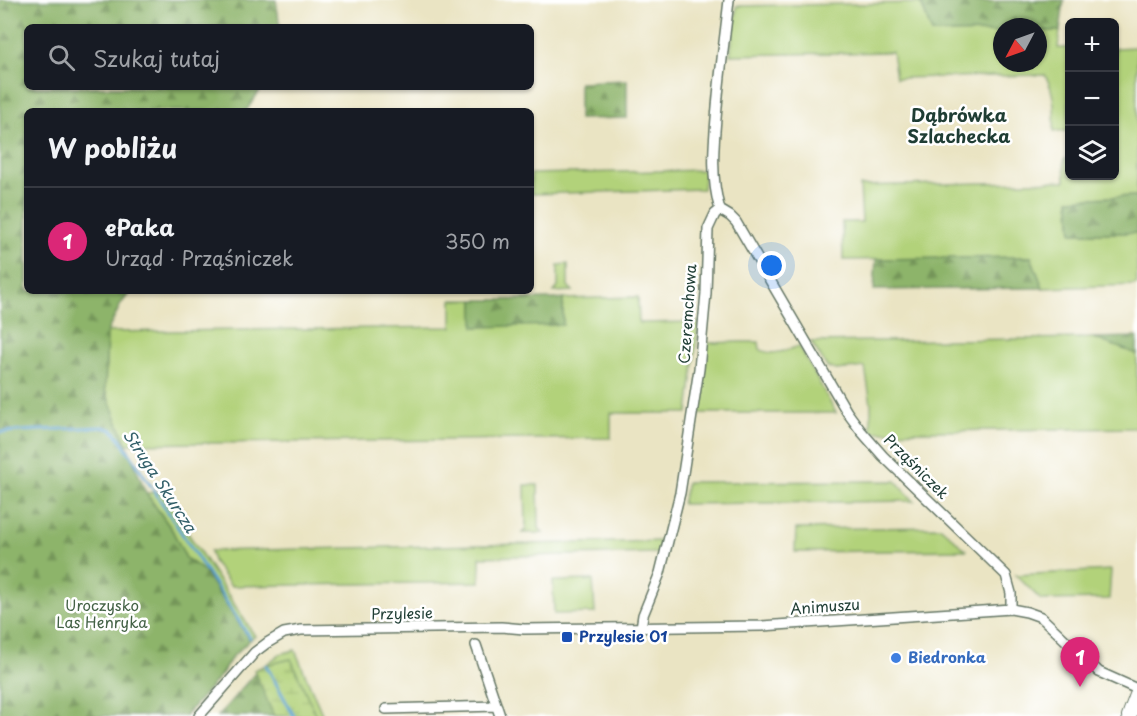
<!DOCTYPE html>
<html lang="pl">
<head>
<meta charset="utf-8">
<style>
	body { margin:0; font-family:"Playpen Sans",sans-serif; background:#242831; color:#f1f3f6 }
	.controls { position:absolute; right:18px; top:18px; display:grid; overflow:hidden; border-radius:9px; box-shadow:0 2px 4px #0004 }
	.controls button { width:54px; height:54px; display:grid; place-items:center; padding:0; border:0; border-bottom:2px solid #363941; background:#171b24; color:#f1f3f6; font:30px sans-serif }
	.compass { position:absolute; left:993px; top:18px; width:54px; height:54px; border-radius:50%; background:#171b24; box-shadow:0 2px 4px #0004; rotate:229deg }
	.you { position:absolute; left:772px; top:266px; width:21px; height:21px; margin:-15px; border:4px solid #fff; border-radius:50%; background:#1a73e8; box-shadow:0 0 0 9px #1a73e833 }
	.badge { display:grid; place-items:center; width:39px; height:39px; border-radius:50%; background:#db2777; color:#fff; font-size:20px; font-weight:700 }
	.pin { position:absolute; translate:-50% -50px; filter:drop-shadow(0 2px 3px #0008) }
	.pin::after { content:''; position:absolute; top:32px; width:21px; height:18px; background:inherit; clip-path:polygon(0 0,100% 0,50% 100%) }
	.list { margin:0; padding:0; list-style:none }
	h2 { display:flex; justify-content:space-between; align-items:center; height:78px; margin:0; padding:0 24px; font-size:26px }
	h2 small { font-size:20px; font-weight:400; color:#9ea1a6 }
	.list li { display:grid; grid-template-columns:39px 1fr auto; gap:18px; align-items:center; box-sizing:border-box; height:108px; padding:0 24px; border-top:2px solid #363941 }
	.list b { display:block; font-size:22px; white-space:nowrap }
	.list p { margin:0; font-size:20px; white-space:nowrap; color:#9ea1a6 }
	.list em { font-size:20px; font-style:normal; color:#9ea1a6 }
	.icon { flex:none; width:33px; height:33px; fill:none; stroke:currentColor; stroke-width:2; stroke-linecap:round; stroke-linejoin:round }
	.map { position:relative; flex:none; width:1137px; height:716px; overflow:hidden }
	.search { position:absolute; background:#171b24; box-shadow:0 2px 4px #0004; left:24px; top:24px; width:510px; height:66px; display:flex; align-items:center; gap:15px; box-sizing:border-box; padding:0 21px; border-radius:9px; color:#9ea1a6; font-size:22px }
	.panel { position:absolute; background:#171b24; box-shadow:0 2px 4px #0004; left:24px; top:108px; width:510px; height:186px; border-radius:9px }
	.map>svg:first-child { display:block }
</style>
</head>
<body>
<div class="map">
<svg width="1137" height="716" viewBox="0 0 1137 716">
	<defs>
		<pattern id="forest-firs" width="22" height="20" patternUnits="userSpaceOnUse" patternTransform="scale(1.5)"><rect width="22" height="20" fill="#8db46a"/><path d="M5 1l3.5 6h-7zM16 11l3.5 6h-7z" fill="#739458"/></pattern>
		<pattern id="wetland-marsh" width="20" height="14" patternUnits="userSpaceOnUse" patternTransform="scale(1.5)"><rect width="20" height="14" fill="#b2d27a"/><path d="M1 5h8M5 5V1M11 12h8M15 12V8" fill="none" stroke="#99b56a"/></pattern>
	</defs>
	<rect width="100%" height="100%" fill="#fff"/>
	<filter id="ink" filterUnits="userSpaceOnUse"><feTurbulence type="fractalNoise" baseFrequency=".0167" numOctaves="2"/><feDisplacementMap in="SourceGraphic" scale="12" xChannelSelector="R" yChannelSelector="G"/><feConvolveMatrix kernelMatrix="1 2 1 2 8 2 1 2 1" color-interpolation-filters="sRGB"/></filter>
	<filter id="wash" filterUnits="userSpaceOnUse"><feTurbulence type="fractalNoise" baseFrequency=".008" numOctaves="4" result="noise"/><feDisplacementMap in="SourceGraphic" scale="24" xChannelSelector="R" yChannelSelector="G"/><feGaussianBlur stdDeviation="1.35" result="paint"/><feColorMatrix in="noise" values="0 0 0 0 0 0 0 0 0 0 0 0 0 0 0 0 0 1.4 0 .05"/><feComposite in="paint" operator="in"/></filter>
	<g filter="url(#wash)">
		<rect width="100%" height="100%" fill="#eae4c3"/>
		<path fill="#b2d27a" stroke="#688857" stroke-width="1.5" d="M 921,3 L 932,33 L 1002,32 L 1002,63 L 1038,63 L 1038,31 L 1060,31 L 1058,48 L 1069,48 L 1069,131 L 1054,131 C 1055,112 1055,92 1045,75 L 896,78 L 892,52 L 730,55 L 737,6 Z
			M 1137,47 L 1137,196 L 1069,199 L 1072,233 L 1137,233 L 1137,285 L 1043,288 L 1031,257 L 843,260 L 842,222 L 862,222 L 860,186 L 1065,181 L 1064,159 L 1069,158 L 1070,176 L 1114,176 L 1115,48 Z
			M 705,170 L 703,189 L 531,194 L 531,174 Z
			M 568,264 L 568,286 L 573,291 L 554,292 L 558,287 L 558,265 Z
			M 638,297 L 639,323 L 699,322 L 688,413 L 611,413 L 611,438 L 126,444 L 105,390 L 107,332 L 452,327 L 452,300 L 474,300 L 475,327 L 563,324 L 563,299 Z
			M 1093,338 L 1137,354 L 1137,428 L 871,432 L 871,404 L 865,367 L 836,370 L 827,367 L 811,342 Z
			M 739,342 L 759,342 L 760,349 C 770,357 788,350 799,346 L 836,413 L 699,413 L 708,343 Z
			M 896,481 L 914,501 L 682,504 L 687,482 Z
			M 525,485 L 538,485 L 539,528 L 543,533 L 522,533 L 526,529 Z
			M 161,492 L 255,636 L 250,640 L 204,571 L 186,558 L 172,530 L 146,493 Z
			M 941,527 L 966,550 L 795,552 L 796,529 Z
			M 661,541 L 658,553 L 480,557 L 480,582 L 231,586 L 213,561 L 210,551 Z
			M 1111,570 L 1109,599 L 1041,600 L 1016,575 Z
			M 593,580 L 595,613 L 554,614 L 553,581 Z
			M 295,650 L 323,716 L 274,716 L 256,672 L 280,654 Z"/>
		<path fill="url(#forest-firs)" stroke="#56784f" stroke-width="1.5" d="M 0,0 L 276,0 L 280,27 L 27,27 L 27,87 L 257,87 L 261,89 L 246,111 L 27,111 L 27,291 L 131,291 L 121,304 L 107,332 L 105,390 L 146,493 L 172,530 L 186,558 L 204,571 L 250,640 L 232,657 L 221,675 L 185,716 L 0,716 Z
			M 1064,0 L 1060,31 L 1038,31 L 1038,27 L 1002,27 L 1002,32 L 932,33 L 921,3 Z
			M 627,80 L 627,118 L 579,119 L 579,82 Z
			M 1137,196 L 1137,233 L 1072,233 L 1069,199 Z
			M 1031,257 L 1043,288 L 874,290 L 876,259 Z
			M 563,299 L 563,325 L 474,327 L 474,300 Z
			M 1137,337 L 1137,354 L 1093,338 Z
			M 256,672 L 274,716 L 218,716 Z"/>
		<path fill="url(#wetland-marsh)" stroke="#688857" stroke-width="1.5" d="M 291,659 L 316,716 L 274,716 L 254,670 L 266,665 Z"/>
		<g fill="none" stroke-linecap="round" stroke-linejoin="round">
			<path stroke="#5ca3d2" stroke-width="3" d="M 0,432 L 103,427 L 113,430 L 119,437 L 250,638
				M 266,665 L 294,716"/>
		</g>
	</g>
	<g filter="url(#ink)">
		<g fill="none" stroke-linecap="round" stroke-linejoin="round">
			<defs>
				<path id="minor" d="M 720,210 L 730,216 L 736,222 L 847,412 L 861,431 L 883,456 L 1006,575 L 1011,593 L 1011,609
					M 720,210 C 710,176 714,142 717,107 C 720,71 725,36 729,0
					M 641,628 L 643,615 L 660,573 L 680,493 L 699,369 L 706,293 L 708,229 L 715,214 L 720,210
					M 476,645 L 500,716
					M 386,709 L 497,706
					M 199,716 L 255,652 L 267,643 L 284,633 L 301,630 L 501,627 L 524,629 L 762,626 L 1011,609 L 1027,612 L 1041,617 L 1099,672 L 1137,689"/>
				<path id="primary" d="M 1129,716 L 1137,695"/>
			</defs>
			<use href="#minor" stroke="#676" stroke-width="12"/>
			<use href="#primary" stroke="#676" stroke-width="16"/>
			<use href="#minor" stroke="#fff" stroke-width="9"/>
			<use href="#primary" stroke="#fff" stroke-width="14"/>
		</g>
	</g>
	<rect fill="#1a4fb4" stroke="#fff" stroke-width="2" x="561" y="631" width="12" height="12" rx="3"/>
	<circle fill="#3f7fe0" stroke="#fff" stroke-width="2" cx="896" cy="658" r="6"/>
	<g text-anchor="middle" stroke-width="5" stroke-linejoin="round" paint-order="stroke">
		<g font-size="15" fill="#1f3d34" stroke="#fff">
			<text transform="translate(688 314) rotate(-86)" y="5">Czeremchowa</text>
			<text transform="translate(916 467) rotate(45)" y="5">Prząśniczek</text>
			<text transform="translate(825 607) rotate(-4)" y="5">Animuszu</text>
			<text transform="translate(402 614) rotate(-1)" y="5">Przylesie</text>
		</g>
		<g font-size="15" fill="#446246" stroke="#fff">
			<text x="102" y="611">Uroczysko<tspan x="102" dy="17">Las Henryka</tspan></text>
		</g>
		<g font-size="15" font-weight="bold" fill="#164399" stroke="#fff" text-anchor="start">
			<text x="579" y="642">Przylesie 01</text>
		</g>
		<g font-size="15" font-weight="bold" fill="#366cbe" stroke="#fff" text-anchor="start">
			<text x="908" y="663">Biedronka</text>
		</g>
		<g font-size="16" font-style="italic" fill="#34616b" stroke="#fff">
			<text transform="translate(160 481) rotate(57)" y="6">Struga Skurcza</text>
		</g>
		<g font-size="18" font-weight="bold" fill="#1f3d34" stroke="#fff">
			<text x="959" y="122">Dąbrówka<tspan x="959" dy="21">Szlachecka</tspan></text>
		</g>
	</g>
</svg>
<div class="controls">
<button>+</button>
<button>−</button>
<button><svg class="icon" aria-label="layers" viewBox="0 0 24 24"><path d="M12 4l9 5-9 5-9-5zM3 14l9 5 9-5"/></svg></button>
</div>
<svg class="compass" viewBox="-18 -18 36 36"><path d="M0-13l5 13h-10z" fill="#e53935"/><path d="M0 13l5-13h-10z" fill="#9ea1a6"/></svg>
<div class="you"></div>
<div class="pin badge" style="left:1080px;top:687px">1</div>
<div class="search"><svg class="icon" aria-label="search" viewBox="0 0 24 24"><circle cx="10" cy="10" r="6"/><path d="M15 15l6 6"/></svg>Szukaj tutaj</div>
<section class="panel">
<h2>W pobliżu<small></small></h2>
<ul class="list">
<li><span class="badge">1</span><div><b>ePaka</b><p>Urząd · Prząśniczek</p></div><em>350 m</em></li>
</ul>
</section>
</div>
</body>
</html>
